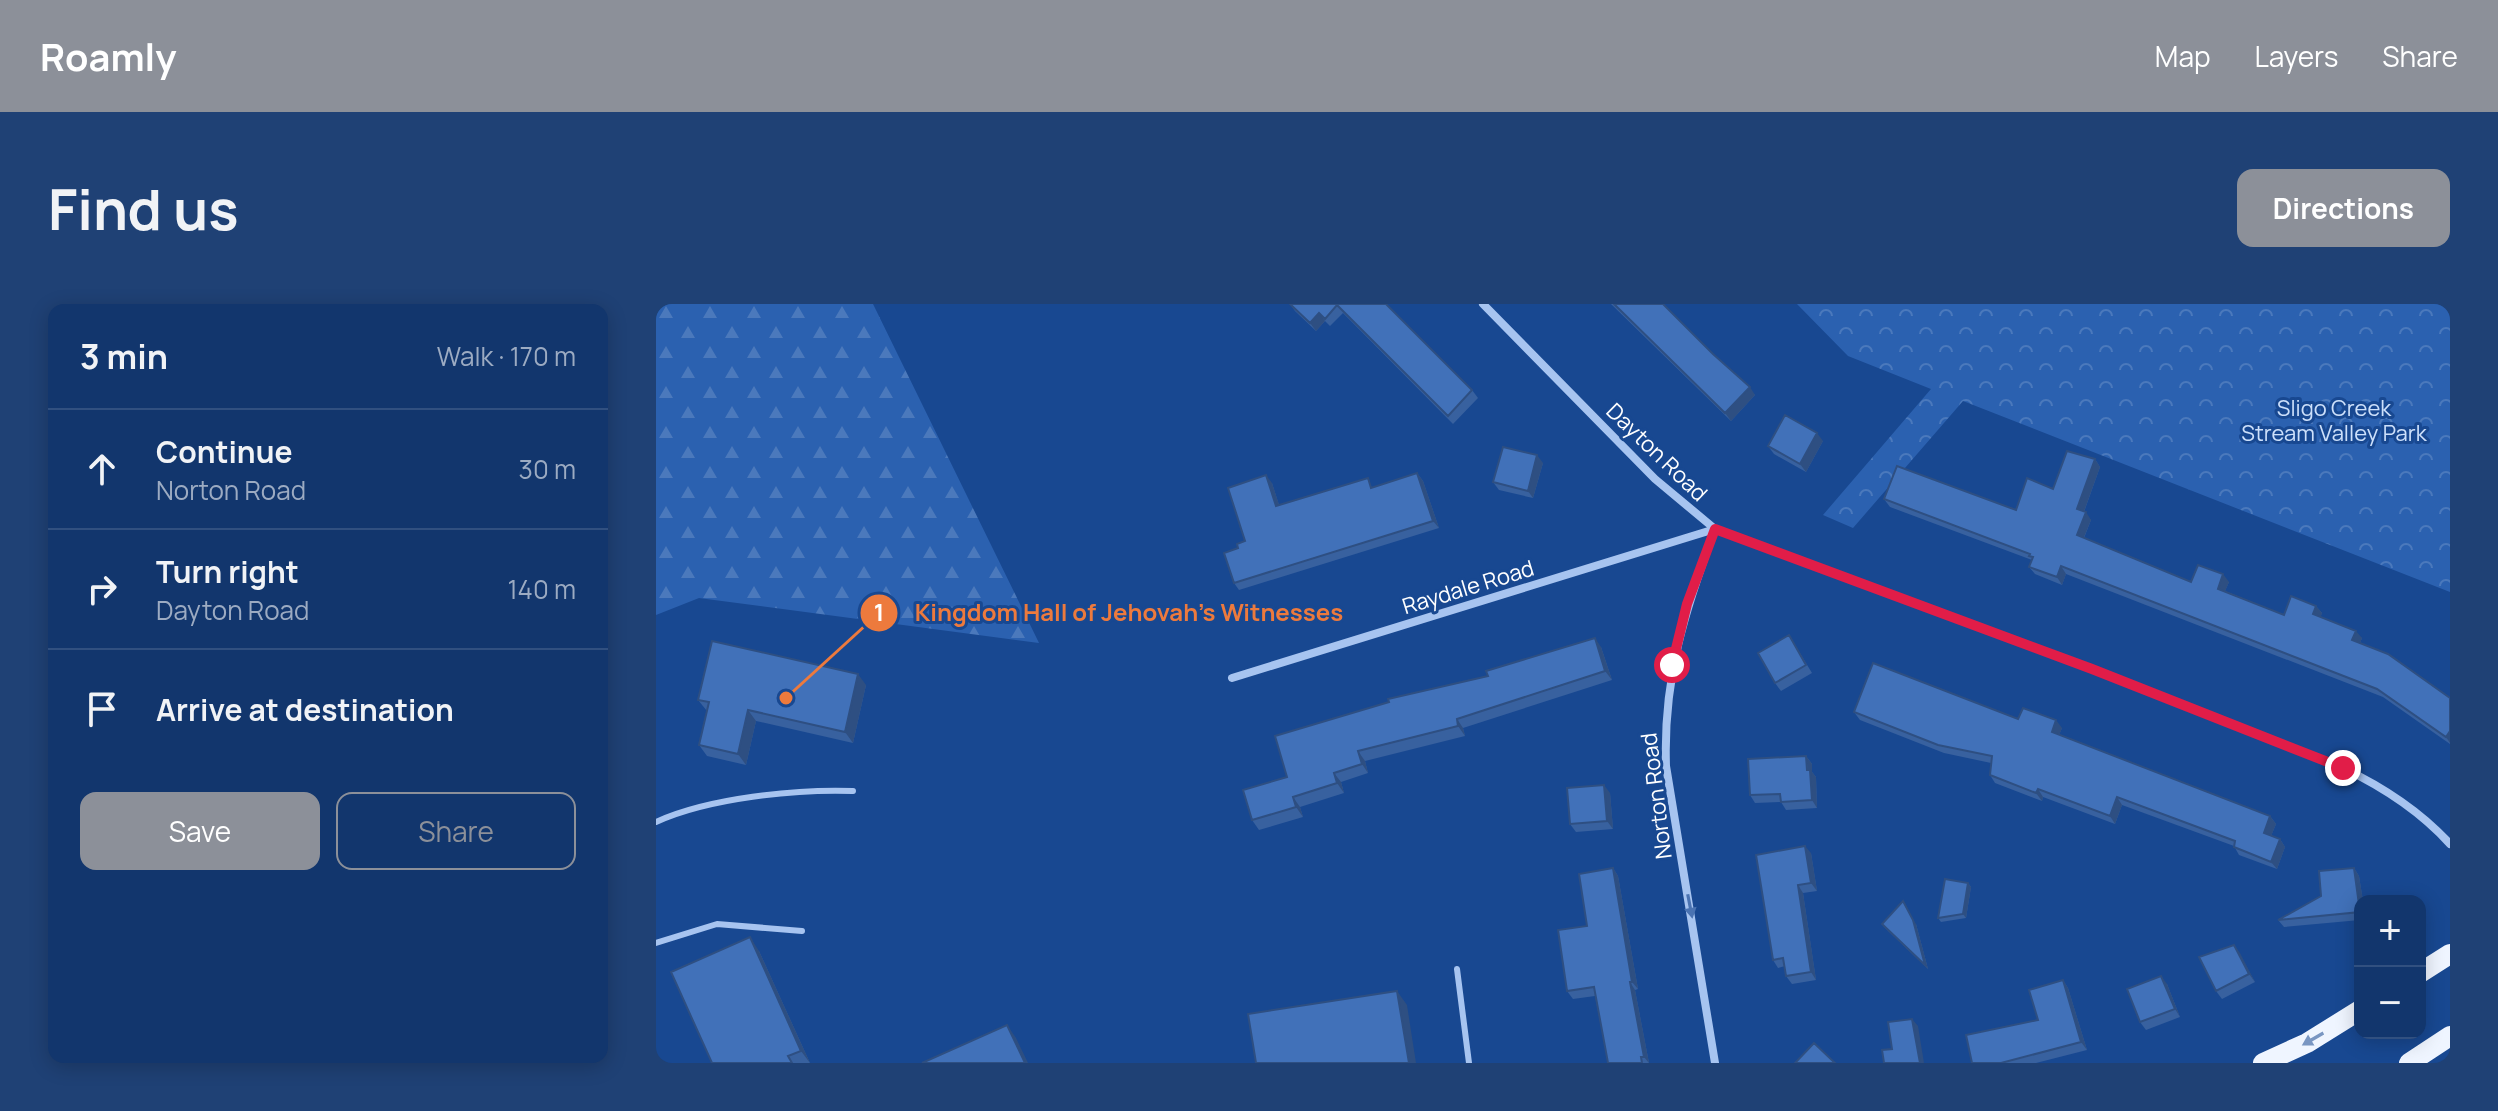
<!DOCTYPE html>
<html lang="en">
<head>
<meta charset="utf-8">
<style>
	body { margin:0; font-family:Manrope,sans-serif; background:#1f4175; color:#f1f3f6 }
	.controls { position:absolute; right:24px; bottom:24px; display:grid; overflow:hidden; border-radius:16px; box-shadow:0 4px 20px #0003 }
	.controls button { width:72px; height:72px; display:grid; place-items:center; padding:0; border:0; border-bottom:2px solid #315080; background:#12366d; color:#f1f3f6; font:40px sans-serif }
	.stop { position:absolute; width:24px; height:24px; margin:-18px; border:6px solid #e11d48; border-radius:50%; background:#fff }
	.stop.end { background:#e11d48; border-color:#fff; box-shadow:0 2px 8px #0008 }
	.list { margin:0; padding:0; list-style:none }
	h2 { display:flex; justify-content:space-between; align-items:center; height:104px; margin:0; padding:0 32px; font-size:34px }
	h2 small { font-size:26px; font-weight:400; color:#9cabc2 }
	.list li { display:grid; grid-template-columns:52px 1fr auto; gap:24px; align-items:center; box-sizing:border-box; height:120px; padding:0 32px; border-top:2px solid #315080 }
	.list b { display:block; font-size:30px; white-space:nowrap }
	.list p { margin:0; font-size:26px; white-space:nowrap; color:#9cabc2 }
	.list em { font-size:26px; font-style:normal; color:#9cabc2 }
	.actions { display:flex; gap:16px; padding:24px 32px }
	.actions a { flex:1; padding:18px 0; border:2px solid #8c9099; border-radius:16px; text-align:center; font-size:28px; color:#8c9099 }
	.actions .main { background:#8c9099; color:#fff }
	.icon { flex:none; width:44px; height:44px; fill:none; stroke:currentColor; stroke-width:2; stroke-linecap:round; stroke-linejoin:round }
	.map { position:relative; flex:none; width:1794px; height:759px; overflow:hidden; border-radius:16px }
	header { display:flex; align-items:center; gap:48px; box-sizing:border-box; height:112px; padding:0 40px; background:#8c9099; color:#fff }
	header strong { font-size:38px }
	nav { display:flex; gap:44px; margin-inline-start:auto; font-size:28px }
	.intro { display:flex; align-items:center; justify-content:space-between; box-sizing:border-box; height:192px; padding:0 48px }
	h1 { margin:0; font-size:56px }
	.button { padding:20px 36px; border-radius:16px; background:#8c9099; color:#fff; font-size:28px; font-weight:700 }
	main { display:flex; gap:48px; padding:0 48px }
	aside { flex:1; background:#12366d; border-radius:16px; box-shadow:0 4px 20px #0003 }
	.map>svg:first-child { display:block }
</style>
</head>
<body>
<header>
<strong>Roamly</strong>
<nav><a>Map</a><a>Layers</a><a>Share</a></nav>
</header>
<div class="intro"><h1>Find us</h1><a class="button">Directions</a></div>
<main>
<aside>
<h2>3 min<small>Walk · 170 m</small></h2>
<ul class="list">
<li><svg class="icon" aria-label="ahead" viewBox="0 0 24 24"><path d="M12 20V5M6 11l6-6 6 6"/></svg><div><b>Continue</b><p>Norton Road</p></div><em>30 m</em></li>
<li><svg class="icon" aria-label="right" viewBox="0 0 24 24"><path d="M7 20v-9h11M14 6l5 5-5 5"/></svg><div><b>Turn right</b><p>Dayton Road</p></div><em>140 m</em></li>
<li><svg class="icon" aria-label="arrive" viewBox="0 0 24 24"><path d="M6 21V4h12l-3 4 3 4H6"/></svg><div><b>Arrive at destination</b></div></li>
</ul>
<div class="actions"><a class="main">Save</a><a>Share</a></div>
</aside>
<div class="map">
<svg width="1794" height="759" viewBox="0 0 1794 759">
	<defs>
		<pattern id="forest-firs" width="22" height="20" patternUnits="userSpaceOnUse" patternTransform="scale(2)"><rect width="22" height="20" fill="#2b61b0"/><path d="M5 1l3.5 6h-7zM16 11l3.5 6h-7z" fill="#4b79bc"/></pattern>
		<pattern id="park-crowns" width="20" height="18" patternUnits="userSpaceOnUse" patternTransform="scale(2)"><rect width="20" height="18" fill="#2b61b0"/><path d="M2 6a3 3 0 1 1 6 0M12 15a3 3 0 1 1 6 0" fill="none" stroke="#4b79bc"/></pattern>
	</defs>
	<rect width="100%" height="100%" fill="#184891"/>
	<path fill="url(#forest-firs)" d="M 0,0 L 217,0 L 383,339 L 43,294 L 0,311 Z"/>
	<path fill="url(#park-crowns)" d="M 1141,0 L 1794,0 L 1794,288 L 1307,97 L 1197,224 L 1167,211 L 1275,85 L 1192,52 Z"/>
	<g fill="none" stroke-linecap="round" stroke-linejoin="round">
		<path stroke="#a7c4f0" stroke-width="6" d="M 0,518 C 52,494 140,485 197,487
			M 0,639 L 61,620 L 146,627
			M 801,665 L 813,759"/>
		<path stroke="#a7c4f0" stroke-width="8" d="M 827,0 L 999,175 L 1059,225 L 1436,365 L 1687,464 C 1727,483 1764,507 1794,540
			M 1059,225 C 1029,306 1007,374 1010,462 L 1059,759
			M 576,374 L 1059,225"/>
		<path stroke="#eff5ff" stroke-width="20" d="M 1764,669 L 1794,650
			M 1607,759 L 1651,739 L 1704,706
			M 1753,759 L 1794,732"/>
	</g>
	<path fill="#38619f" d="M 634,0 L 730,0 L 816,86 L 822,94 L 797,120 L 687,9 L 674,22 L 669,17 L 660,27 L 639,7 Z
		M 955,0 L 1007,0 L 1099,91 L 1075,117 Z
		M 1167,137 L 1150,168 L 1118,150 L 1112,142 Z
		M 1439,155 L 1444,163 L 1428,208 L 1435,216 L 1428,234 L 1535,278 L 1573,278 L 1569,287 L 1628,311 L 1660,302 L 1666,309 L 1664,313 L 1706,334 L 1704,339 L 1794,394 L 1794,440 L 1727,393 L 1410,270 L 1406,281 L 1379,270 L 1373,263 L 1376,256 L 1234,203 L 1228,195 L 1360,206 L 1397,185 Z
		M 887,159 L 877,194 L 843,186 L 837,178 Z
		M 761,169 L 767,177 L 783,224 L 583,286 L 578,279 L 582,244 L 589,237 L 616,179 L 623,201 L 718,183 Z
		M 1133,331 L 1156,369 L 1125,387 L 1119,379 Z
		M 945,343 L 956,376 L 807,424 L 809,432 L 709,457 L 712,469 L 685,478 L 688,489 L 644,503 L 647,513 L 603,526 L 596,516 L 631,473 L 832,372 Z
		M 210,381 L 197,439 L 100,417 L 90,461 L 51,452 L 43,441 L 51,407 L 42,396 Z
		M 1198,408 L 1362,415 L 1406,424 L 1403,431 L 1614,512 L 1620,520 L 1615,532 L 1624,535 L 1629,543 L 1621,565 L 1583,551 L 1578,542 L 1466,501 L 1459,520 L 1387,493 L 1386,497 L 1339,479 L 1334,471 L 1335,459 L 1288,449 L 1204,416 Z
		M 1150,452 L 1156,460 L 1156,468 L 1160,473 L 1161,504 L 1130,506 L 1125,498 L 1099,499 L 1094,491 Z
		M 954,489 L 957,525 L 920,528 L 914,520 Z
		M 1155,549 L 1161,587 L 1147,589 L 1160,676 L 1136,680 L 1130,672 L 1129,662 L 1122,664 L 1117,656 L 1100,551 Z
		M 957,564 L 962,572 L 982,685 L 979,686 L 993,759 L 952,759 L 939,692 L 917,695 L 911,687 L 931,622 Z
		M 1698,564 L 1703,572 L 1707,597 L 1704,597 L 1704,616 L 1628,623 L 1622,616 L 1665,592 Z
		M 1312,579 L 1315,583 L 1310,614 L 1285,618 L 1282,614 Z
		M 1226,620 L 1260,620 L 1272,665 L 1229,624 Z
		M 1578,641 L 1599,678 L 1566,695 L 1560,687 Z
		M 103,647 L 154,759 L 56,759 Z
		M 1407,676 L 1412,684 L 1431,746 L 1380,759 L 1316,759 L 1382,716 Z
		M 1511,680 L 1524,713 L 1490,726 L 1484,718 Z"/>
	<path fill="#2e4f82" d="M 663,9 L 669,17 L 660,27 L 654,19 Z
		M 1094,83 L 1099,91 L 1075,117 L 1069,109 Z
		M 1161,129 L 1167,137 L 1150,168 L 1144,160 Z
		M 881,151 L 887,159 L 877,194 L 872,187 Z
		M 1439,155 L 1444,163 L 1426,213 L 1421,205 Z
		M 761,169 L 767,177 L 783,224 L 777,217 Z
		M 610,171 L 616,179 L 626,210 L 620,202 Z
		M 1430,208 L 1435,216 L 1426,238 L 1421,231 Z
		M 1405,262 L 1410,270 L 1406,281 L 1401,273 Z
		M 1567,270 L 1573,278 L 1567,292 L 1562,285 Z
		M 1660,302 L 1666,309 L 1663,318 L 1657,310 Z
		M 1700,327 L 1706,334 L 1702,344 L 1696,336 Z
		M 939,334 L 945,343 L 956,376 L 949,367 Z
		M 202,370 L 210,381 L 197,439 L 189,428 Z
		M 92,406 L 100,417 L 90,461 L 82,450 Z
		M 801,415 L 807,424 L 809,432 L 802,422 Z
		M 1400,416 L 1406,424 L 1401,436 L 1396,428 Z
		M 1794,427 L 1794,439 L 1790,433 Z
		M 702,447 L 709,457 L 712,469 L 706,460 Z
		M 1150,452 L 1156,460 L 1156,468 L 1160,473 L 1161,504 L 1156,496 Z
		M 678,469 L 685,478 L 688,489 L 681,479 Z
		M 948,481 L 954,489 L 957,525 L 951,517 Z
		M 1382,485 L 1387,493 L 1386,497 L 1380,489 Z
		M 637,493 L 644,503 L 647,513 L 640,503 Z
		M 1461,493 L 1466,501 L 1459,520 L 1454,512 Z
		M 1614,512 L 1620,520 L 1613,537 L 1608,529 Z
		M 1624,535 L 1629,543 L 1621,565 L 1615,558 Z
		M 1149,542 L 1155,549 L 1161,587 L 1155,579 Z
		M 957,564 L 962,572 L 982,685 L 976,678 Z
		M 1698,564 L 1703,572 L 1707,597 L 1704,597 L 1704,607 Z
		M 1312,579 L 1315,583 L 1310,614 L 1307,610 Z
		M 1142,581 L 1147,589 L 1160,676 L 1155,668 Z
		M 1249,602 L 1260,620 L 1272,665 L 1269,661 Z
		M 94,633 L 103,647 L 154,759 L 145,747 Z
		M 1578,641 L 1584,649 L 1599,678 L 1593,670 Z
		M 1505,672 L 1511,680 L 1524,713 L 1519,705 Z
		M 1407,676 L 1412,684 L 1431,746 L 1425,738 Z
		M 974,678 L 979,686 L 993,759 L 988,753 Z
		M 741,687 L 751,701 L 760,759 L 753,759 Z
		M 1256,715 L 1262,722 L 1268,759 L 1264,759 Z
		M 351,721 L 360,734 L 372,759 L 369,759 Z"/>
	<path fill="#4171b9" stroke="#2e4f82" stroke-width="2" d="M 634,0 L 730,0 L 816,86 L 792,112 L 681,1 L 669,15 L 663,9 L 654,19 Z
		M 958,0 L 1007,0 L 1057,50 L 1094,83 L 1069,109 Z
		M 1129,111 L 1161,129 L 1144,160 L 1112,142 Z
		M 847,143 L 881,151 L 872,187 L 837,178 Z
		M 1411,147 L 1439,155 L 1421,205 L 1430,208 L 1421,231 L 1535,278 L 1542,261 L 1567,270 L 1562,285 L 1628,311 L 1635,292 L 1660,302 L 1657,310 L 1700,327 L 1696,336 L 1732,350 L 1794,394 L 1794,427 L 1790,433 L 1721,385 L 1405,262 L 1401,273 L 1373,263 L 1377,253 L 1373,252 L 1374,250 L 1228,195 L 1241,162 L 1360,206 L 1371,174 L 1397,185 Z
		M 761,169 L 777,217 L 578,279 L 568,249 L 582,244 L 581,240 L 589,237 L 572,184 L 610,171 L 620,202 L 712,174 L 715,184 Z
		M 1133,331 L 1150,361 L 1119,379 L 1102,349 Z
		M 939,334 L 949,367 L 801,415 L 802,422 L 702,447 L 706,460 L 678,469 L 681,479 L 637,493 L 640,503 L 596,516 L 587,486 L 631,473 L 619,432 L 733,398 L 732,395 L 832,372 L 830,367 Z
		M 56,337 L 202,370 L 189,428 L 92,406 L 82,450 L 43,441 L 53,398 L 42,396 Z
		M 1217,359 L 1362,415 L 1367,404 L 1400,416 L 1396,428 L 1614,512 L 1608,529 L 1624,535 L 1615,558 L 1578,543 L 1579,537 L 1461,493 L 1454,512 L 1382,485 L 1380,489 L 1334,471 L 1336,452 L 1282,441 L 1198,408 Z
		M 1150,452 L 1151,466 L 1154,466 L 1156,496 L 1125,498 L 1124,490 L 1094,491 L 1092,455 Z
		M 948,481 L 951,517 L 914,520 L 911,484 Z
		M 1149,542 L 1155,579 L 1142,581 L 1155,668 L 1130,672 L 1127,654 L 1117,656 L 1100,551 Z
		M 957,564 L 976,678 L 974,678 L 988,753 L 985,753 L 986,759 L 952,759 L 938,683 L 911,687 L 902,626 L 931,622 L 923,570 Z
		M 1698,564 L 1704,608 L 1622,616 L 1665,592 L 1663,567 Z
		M 1289,575 L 1312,579 L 1307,610 L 1282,614 Z
		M 1247,597 L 1257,616 L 1269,661 L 1226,620 Z
		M 94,633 L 145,747 L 132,752 L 136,759 L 56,759 L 15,668 Z
		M 1578,641 L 1593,670 L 1560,687 L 1543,653 Z
		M 1505,672 L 1519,705 L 1484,718 L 1471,685 Z
		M 1407,676 L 1425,738 L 1345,759 L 1316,759 L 1310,731 L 1382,716 L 1373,686 Z
		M 741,687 L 753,759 L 600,759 L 592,710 Z
		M 1256,715 L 1264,759 L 1228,759 L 1226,746 L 1236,745 L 1232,718 Z
		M 351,721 L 369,759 L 266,759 Z
		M 1158,739 L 1179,759 L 1139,759 Z"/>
	<defs><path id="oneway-solid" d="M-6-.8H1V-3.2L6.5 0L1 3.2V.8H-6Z" transform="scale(2)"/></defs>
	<use fill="#4a73b2" href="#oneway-solid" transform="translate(1034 602) rotate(79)"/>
	<use fill="#7996c2" href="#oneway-solid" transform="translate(1657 735) rotate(150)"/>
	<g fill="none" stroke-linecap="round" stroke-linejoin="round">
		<path stroke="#e11d48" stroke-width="10" d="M 1016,361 L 1031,300 L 1059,225 L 1436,365 L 1687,464"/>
	</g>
	<g text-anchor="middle" stroke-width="6" stroke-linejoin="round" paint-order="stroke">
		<g font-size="22" fill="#cde0fb" stroke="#184891">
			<text x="1678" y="112">Sligo Creek<tspan x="1678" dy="25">Stream Valley Park</tspan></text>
		</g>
		<g font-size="22" fill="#fff" stroke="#184891">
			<text transform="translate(1001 148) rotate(44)" y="8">Dayton Road</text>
			<text transform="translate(812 283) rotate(-17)" y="8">Raydale Road</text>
			<text transform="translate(1000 492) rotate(-97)" y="8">Norton Road</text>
		</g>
	</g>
	<path fill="none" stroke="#ed7a3d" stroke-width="3" d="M130 394L223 309"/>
	<g fill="#ed7a3d" stroke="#184891" stroke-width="3">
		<circle cx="130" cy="394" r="8"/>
		<circle cx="223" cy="309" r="20"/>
	</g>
	<g font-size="24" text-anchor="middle" font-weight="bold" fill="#fff">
		<text x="223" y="317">1</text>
	</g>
	<g font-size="24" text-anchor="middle" font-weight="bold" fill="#ed7a3d" stroke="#184891" stroke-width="6" stroke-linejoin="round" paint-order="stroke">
		<text x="473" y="317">Kingdom Hall of Jehovah’s Witnesses</text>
	</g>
</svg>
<div class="controls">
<button>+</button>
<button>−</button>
</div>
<div class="stop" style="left:1016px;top:361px"></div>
<div class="stop end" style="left:1687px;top:464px"></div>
</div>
</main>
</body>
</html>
